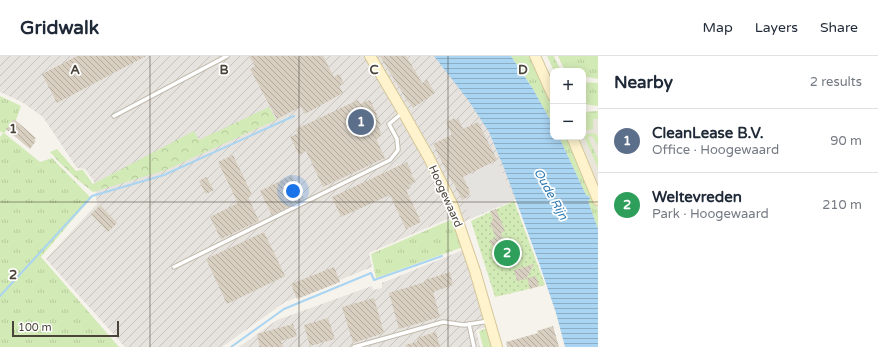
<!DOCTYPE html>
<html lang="en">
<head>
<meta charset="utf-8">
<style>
	body { margin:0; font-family:"Varela Round",sans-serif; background:#f6f6f7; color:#1f2937 }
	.controls { position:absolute; right:12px; top:12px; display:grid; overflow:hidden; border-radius:8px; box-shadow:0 2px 10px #0003 }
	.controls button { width:36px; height:36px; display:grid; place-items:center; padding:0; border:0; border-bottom:1px solid #e0e1e3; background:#fff; color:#1f2937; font:20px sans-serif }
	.scale { position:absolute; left:12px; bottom:10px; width:107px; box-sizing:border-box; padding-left:4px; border:2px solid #4b4439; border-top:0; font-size:11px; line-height:14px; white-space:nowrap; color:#4b4439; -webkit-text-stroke:3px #fff; paint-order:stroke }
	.you { position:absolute; left:293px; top:135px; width:14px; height:14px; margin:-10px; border:3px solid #fff; border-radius:50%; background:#1a73e8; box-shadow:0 0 0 6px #1a73e833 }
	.badge { display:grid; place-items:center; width:26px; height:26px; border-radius:50%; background:#d93025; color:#fff; font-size:13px; font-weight:700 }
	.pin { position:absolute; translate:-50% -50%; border:2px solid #fff; box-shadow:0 1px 4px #0006 }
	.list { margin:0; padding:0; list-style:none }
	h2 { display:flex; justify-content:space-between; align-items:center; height:52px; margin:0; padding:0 16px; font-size:17px }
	h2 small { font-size:13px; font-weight:400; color:#747a83 }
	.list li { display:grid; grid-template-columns:26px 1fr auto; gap:12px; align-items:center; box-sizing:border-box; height:64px; padding:0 16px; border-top:1px solid #e0e1e3 }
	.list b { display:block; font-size:15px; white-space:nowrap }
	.list p { margin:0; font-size:13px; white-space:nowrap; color:#747a83 }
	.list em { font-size:13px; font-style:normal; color:#747a83 }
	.map { position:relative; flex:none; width:598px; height:291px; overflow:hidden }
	header { display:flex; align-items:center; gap:24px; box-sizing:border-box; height:56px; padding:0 20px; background:#fff; border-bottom:1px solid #e0e1e3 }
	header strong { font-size:19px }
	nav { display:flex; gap:22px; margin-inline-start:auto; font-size:14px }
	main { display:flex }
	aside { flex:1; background:#fff }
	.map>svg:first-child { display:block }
</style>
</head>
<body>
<header>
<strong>Gridwalk</strong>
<nav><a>Map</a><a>Layers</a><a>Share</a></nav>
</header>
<main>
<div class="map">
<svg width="598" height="291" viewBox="0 0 598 291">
	<defs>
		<pattern id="industrial-furrows" width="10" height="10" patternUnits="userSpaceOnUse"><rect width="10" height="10" fill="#e6e2dd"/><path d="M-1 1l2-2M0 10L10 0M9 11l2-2" fill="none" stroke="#c7c3be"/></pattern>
		<pattern id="grass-tufts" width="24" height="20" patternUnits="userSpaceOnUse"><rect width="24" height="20" fill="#d2eab5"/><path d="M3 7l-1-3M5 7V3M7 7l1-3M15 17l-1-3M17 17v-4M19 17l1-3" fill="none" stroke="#b6ca9c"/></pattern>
		<pattern id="forest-crowns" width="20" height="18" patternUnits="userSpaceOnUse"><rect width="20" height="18" fill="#d2eab5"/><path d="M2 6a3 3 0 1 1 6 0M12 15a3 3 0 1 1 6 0" fill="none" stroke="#b6ca9c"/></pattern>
		<pattern id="garden-dots" width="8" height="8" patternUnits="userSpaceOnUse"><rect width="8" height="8" fill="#d2eab5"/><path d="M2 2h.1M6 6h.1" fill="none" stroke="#b6ca9c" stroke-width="1.8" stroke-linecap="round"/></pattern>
		<pattern id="water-rules" width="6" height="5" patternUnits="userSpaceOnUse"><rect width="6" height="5" fill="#a9d4f2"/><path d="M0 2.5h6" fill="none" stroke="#8caec5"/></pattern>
		<pattern id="building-back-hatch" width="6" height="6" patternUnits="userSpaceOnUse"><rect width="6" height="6" fill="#d8cfc1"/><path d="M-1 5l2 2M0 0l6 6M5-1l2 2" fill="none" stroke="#b1aa9e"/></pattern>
	</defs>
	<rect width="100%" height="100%" fill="#f6f3ec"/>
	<path fill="#eae5da" d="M 593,63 L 598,63 L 598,173 L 588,145 L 590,143 L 589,140 L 586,139 L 559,81 L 583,81 L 583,67 Z"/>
	<path fill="url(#industrial-furrows)" d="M 0,0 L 443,0 L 527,137 L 519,142 L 456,169 L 452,161 L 369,197 L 372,211 L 285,246 L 222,291 L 125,291 L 46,203 L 97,148 L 94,125 L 85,113 L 77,112 L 43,61 L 22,46 L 0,36 Z
		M 463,194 L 478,243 L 490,270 L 476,274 L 480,291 L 239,291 L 277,264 L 372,230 L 373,234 L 382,232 L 382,227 Z"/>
	<path fill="url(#grass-tufts)" d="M 511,0 L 529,0 L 553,52 L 553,69 L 533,33 Z
		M 547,0 L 554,0 L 561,15 L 554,15 Z
		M 558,0 L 598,0 L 598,23 L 588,21 L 583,21 L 583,15 L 565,15 Z
		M 583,26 L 598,27 L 598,50 L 583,48 Z
		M 0,40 L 21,50 L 16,64 L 4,77 L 40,106 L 52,102 L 91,142 L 41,201 L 119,291 L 0,291 L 0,81 L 3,77 L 1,75 L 0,77 Z
		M 598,55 L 598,63 L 593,63 L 593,73 L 583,75 L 583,56 Z
		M 594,77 L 598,80 L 598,90 L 592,80 L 588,81 L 598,103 L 598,112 L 584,80 L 587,78 Z
		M 559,81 L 566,81 L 588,130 L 598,155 L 598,173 L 588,145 L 590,143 L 589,140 L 586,139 Z
		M 455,162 L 463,191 L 376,222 L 371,198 Z"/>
	<path fill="url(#forest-crowns)" d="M 269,51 L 276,64 L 166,114 L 93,136 L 79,125 L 60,107 L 50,96 L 57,93 L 76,115 L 80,114 L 83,114 L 93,128 L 194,75 L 199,84 Z
		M 489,272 L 494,291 L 483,291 L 479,275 Z"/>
	<path fill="url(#garden-dots)" d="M 514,145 L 545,229 L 495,241 L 471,165 Z"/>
	<path fill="#e5e3e0" d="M 498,105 L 514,144 L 470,162 L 463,145 L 470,142 L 472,136 L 464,122 Z"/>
	<path fill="url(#water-rules)" d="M 434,0 L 511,0 L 533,33 L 553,69 L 553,81 L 559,81 L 586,139 L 589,140 L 590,143 L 588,145 L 598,173 L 598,291 L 565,291 L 556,257 L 539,207 L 504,112 L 489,76 L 468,44 Z"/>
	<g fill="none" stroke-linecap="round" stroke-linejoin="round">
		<path stroke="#a9d4f2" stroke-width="2" d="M 0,240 L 92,140 L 164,119 L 294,60
			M 231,291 L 284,253 L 371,217 L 374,224 L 442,200"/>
	</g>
	<path fill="url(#building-back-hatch)" d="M 77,0 L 146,0 L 57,47 L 42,18 Z
		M 249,0 L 323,0 L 334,21 L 339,18 L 344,28 L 339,30 L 343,37 L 305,58 L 301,51 L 277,63 L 250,13 L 255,10 Z
		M 380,0 L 406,0 L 422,27 L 427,24 L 435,37 L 413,52 L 409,46 L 408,46 Z
		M 358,44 L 360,48 L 370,44 L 377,59 L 376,59 L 381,68 L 378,70 L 382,79 L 376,83 L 385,102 L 323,131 L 306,95 L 299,99 L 290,81 L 298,77 L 296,73 Z
		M 455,62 L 455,64 L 458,62 L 463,73 L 478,66 L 497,104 L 463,121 L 470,136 L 468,141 L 462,144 L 453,126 L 452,126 L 433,88 L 452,79 L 446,66 Z
		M 14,63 L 36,82 L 34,84 L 36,85 L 30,93 L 6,73 Z
		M 233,99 L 252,139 L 248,141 L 259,165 L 221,183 L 210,161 L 238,147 L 218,106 Z
		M 407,106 L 411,115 L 412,121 L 413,121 L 416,126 L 409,129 L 411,132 L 406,134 L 421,166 L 406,173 L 390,139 L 341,161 L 332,141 Z
		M 292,119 L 304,143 L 272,159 L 260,135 Z
		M 206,121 L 214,134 L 206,138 L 199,125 Z
		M 100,149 L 117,167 L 108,176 L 91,158 Z
		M 496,153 L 505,175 L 501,177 L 503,182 L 498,184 L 499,188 L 492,190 L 490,184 L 496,182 L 490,167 L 492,166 L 492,164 L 493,163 L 490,155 Z
		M 264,176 L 285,220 L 227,248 L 206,203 Z
		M 534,208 L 526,223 L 517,225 L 514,214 Z
		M 334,211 L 340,226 L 297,243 L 291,228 Z
		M 450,216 L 453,229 L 433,236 L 440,261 L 399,273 L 389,237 L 425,226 L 425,224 Z
		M 536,220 L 539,230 L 530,233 L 527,222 Z
		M 374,242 L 384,277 L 353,287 L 342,251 Z
		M 328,262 L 335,283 L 310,290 L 304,269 Z
		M 293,268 L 297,280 L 281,285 L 283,291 L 260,291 L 257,278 Z
		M 553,270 L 559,291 L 507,291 L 506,286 L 538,277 L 537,275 Z
		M 436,276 L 440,291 L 406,291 L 405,289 L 417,286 L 417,282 Z"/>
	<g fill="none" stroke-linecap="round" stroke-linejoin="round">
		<defs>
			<path id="lane" d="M 114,60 L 227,0
				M 174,211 L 390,104 L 398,94 L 397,83 L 389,68 L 402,57
				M 469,268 L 474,291
				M 354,291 L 443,266 L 464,269 L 489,265"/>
			<path id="secondary" d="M 370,0 L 403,56 L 429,102 L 452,148 L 475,215 L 497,291
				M 535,0 L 553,40
				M 572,81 L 598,144"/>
		</defs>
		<use href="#lane" stroke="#c2bbae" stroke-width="5.5"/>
		<use href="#secondary" stroke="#d6c79b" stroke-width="12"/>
		<use href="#lane" stroke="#fff" stroke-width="3.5"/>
		<use href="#secondary" stroke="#fff3cd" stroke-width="10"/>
	</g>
	<path fill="none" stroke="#4b4439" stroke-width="1" stroke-opacity="0.55" d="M 150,0 L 150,291M 299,0 L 299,291M 448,0 L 448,291M 0,146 L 598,146"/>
	<g text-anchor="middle" stroke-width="3.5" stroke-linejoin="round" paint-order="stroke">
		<g font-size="11" fill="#4b4439" stroke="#fff">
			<text transform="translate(446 140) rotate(66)" y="4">Hoogewaard</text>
		</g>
		<g font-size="12" font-style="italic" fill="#2e7ab2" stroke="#fff">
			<text transform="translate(551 138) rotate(61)" y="4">Oude Rijn</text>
		</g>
	</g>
	<g font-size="13" text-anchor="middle" font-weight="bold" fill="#4b4439" stroke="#fff" stroke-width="3.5" stroke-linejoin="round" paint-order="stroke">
		<text x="75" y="18">A</text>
		<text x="224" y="18">B</text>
		<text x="374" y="18">C</text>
		<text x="523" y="18">D</text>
		<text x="13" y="77">1</text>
		<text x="13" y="223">2</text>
	</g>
</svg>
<div class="controls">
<button>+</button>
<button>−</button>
</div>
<div class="scale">100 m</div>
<div class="you"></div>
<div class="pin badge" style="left:361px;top:66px;background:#5c6f8a">1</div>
<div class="pin badge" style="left:507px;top:197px;background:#2e9e5b">2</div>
</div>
<aside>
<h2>Nearby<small>2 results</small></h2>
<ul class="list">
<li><span class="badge" style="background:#5c6f8a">1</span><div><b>CleanLease B.V.</b><p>Office · Hoogewaard</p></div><em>90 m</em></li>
<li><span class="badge" style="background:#2e9e5b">2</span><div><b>Weltevreden</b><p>Park · Hoogewaard</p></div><em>210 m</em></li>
</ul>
</aside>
</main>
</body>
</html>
